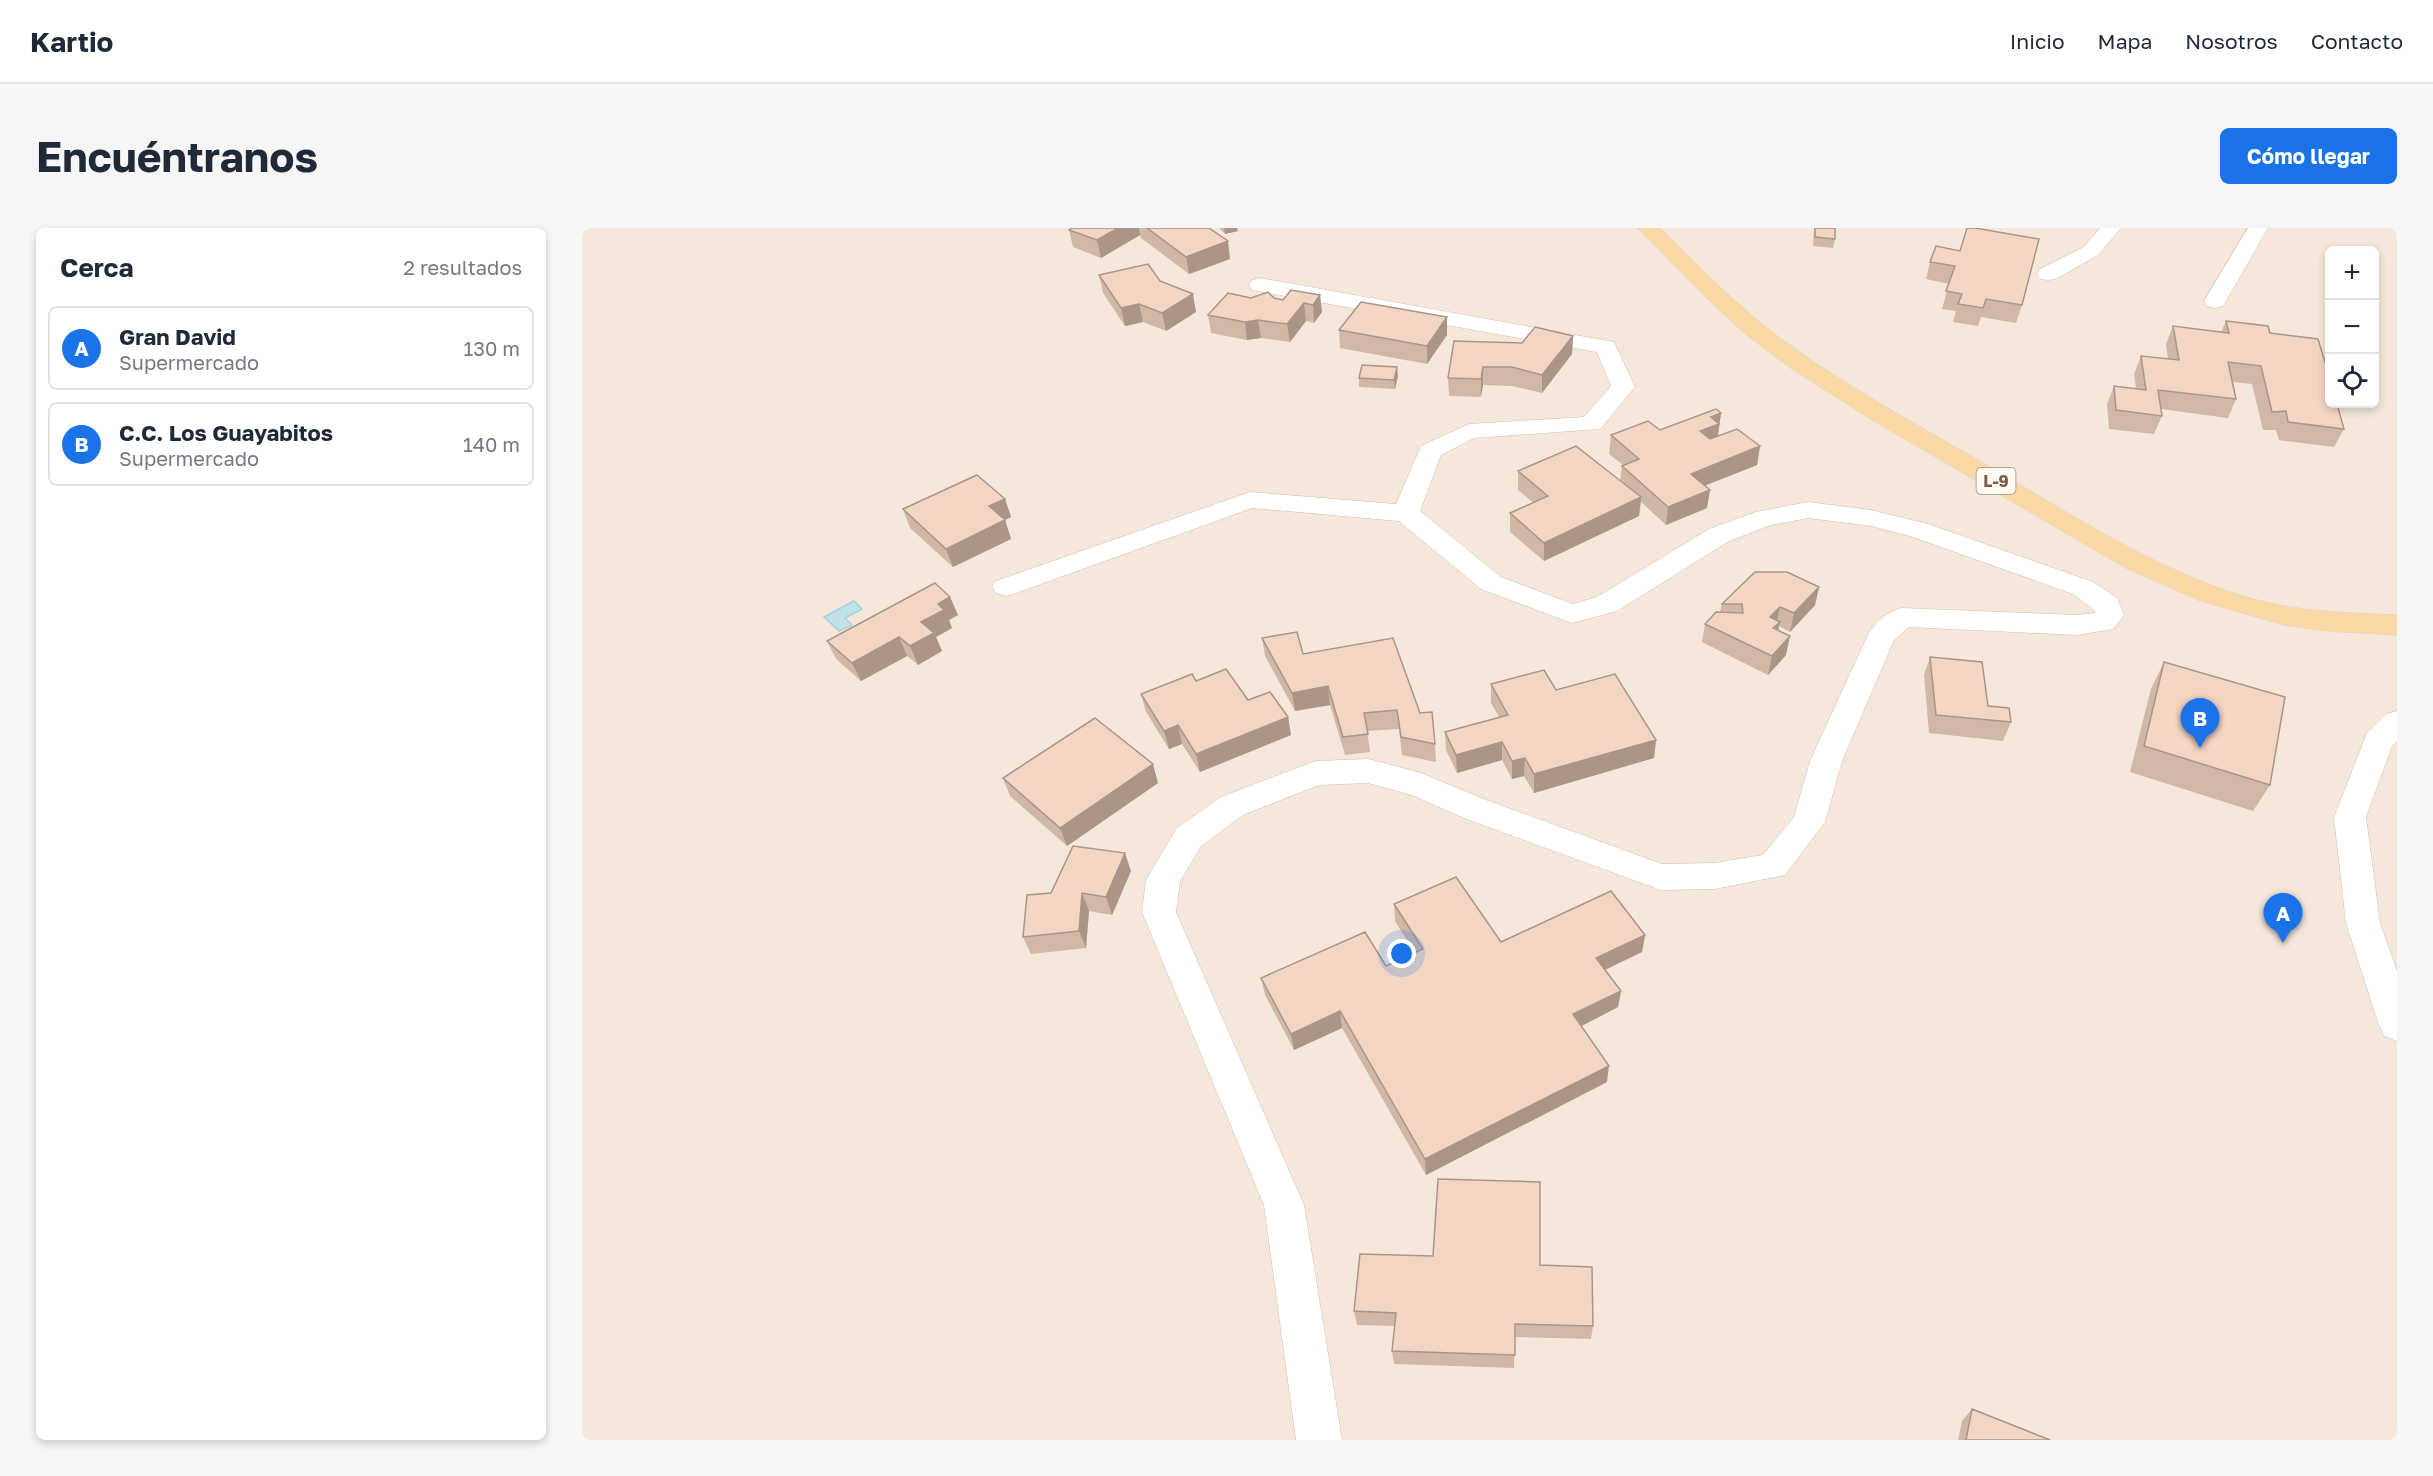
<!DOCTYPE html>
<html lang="es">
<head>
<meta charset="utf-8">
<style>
	body { margin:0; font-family:"Golos Text",sans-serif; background:#f6f6f7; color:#1f2937 }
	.controls { position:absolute; right:18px; top:18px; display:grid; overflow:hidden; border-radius:9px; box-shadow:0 3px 9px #0003 }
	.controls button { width:54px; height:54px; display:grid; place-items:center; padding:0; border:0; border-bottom:2px solid #e0e1e3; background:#fff; color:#1f2937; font:30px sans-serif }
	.you { position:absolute; left:820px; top:726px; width:21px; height:21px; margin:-15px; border:4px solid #fff; border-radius:50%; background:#1a73e8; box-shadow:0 0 0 9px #1a73e833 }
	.badge { display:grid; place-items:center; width:39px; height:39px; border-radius:50%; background:#1a73e8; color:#fff; font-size:20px; font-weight:700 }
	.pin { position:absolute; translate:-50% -50px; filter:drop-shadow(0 2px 3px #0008) }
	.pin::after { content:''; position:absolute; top:32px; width:21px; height:18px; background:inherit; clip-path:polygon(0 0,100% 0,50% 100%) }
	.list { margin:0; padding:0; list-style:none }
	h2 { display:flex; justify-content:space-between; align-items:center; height:78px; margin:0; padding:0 24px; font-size:26px }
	h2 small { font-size:20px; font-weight:400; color:#747a83 }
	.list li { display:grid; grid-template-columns:39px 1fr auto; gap:18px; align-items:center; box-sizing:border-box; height:84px; margin:0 12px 12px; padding:0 12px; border:2px solid #e0e1e3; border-radius:9px }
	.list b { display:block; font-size:22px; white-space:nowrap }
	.list p { margin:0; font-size:20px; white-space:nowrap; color:#747a83 }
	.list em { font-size:20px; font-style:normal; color:#747a83 }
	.icon { flex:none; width:33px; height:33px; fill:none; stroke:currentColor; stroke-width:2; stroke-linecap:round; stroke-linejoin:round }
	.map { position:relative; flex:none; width:1815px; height:1212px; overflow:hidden; border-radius:9px }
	header { display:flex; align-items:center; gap:36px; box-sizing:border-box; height:84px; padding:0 30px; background:#fff; border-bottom:2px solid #e0e1e3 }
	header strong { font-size:28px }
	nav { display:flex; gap:33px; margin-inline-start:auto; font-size:21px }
	.intro { display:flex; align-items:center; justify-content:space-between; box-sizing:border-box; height:144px; padding:0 36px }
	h1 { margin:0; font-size:42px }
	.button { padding:15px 27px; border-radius:9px; background:#1a73e8; color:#fff; font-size:21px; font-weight:700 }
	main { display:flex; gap:36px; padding:0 36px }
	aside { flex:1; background:#fff; border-radius:9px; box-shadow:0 3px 9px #0003 }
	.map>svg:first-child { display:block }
</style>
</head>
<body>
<header>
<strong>Kartio</strong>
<nav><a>Inicio</a><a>Mapa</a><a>Nosotros</a><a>Contacto</a></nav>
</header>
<div class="intro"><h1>Encuéntranos</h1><a class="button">Cómo llegar</a></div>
<main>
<aside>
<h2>Cerca<small>2 resultados</small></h2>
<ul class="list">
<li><span class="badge">A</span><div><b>Gran David</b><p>Supermercado</p></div><em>130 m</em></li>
<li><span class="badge">B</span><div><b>C.C. Los Guayabitos</b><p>Supermercado</p></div><em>140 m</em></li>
</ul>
</aside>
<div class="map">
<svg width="1815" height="1212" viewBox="0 0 1815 1212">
	<rect width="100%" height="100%" fill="#fdf6ec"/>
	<path fill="#f5e8da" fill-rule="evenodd" d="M 0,0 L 1815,0 L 1815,1212 L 0,1212 ZM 1748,22 L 1792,22 L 1792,176 L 1748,176 Z"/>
	<path fill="#bfe3e8" stroke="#a5d3da" stroke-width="1.5" d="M 272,373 L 280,381 L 263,390 L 270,397 L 257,403 L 242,389 Z"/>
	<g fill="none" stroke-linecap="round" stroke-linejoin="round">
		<defs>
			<path id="minor" d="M 1518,0 L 1539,0 L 1516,27 L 1474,51 L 1466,52 L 1458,51 L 1455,46 L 1458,41 L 1502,19 Z
				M 1666,0 L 1686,0 L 1641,78 L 1633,80 L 1625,78 L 1622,73 Z
				M 678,50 L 1032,114 L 1053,159 L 1018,201 L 892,210 L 859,227 L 838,283 L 919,349 L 991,376 L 1015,369 L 1127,301 L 1174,284 L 1226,274 L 1289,282 L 1346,296 L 1511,354 L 1535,370 L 1542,387 L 1531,401 L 1495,407 L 1327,399 L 1312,412 L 1260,533 L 1243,594 L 1203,647 L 1133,661 L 1079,662 L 882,590 L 830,567 L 786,555 L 737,557 L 661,587 L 619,618 L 598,653 L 594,684 L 722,977 L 760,1212 L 714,1212 L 682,977 L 560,684 L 564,652 L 595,600 L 639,569 L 723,537 L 734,533 L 786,531 L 839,545 L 904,572 L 1080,636 L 1133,635 L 1181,627 L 1212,589 L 1228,533 L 1286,407 C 1293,394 1306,383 1320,380 L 1495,387 L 1513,385 L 1512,382 L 1491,366 L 1328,308 L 1289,298 L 1226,290 L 1189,297 L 1147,313 L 1035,383 L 990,395 L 899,361 L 817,293 L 670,280 L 434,365 L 424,368 L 414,365 L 410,359 L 414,353 L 668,264 L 814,276 L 839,218 L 887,196 L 1002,189 L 1029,158 L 1015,124 L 670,62 L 667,57 L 670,52 Z"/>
			<path id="tertiary" d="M 1815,483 L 1815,513 L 1810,518 L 1784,589 L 1798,695 L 1815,743 L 1815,813 L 1802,808 L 1797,797 L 1764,695 L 1752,589 L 1785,505 L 1804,486 Z"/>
			<path id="primary" d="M 1056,0 L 1078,0 C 1117,39 1157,80 1202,113 C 1272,164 1349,204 1423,248 C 1502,294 1582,346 1671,371 C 1718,384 1766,385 1815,387 L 1815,407 L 1744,403 L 1702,397 L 1616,372 L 1542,339 L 1292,193 L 1210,141 L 1167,109 L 1135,80 Z"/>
		</defs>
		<use href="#minor" stroke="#d1beb0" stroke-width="1"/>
		<use href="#tertiary" stroke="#d1beb0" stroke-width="1"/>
		<use href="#primary" stroke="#dad1cd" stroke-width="1"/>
		<use href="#minor" fill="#fff" fill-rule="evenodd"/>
		<use href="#tertiary" fill="#fff" fill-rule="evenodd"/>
		<use href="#primary" fill="#fbd9a5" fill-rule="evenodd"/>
	</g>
	<path fill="#d1b7a8" d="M 490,0 L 627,0 L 648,31 L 607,46 L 559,10 L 558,7 L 519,30 L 491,19 L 487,2 Z
		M 637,0 L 655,0 L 656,3 L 643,6 Z
		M 1232,0 L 1253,0 L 1253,11 L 1251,20 L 1231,18 Z
		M 1354,18 L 1440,77 L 1434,95 L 1399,89 L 1396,98 L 1371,94 L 1374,83 L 1360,81 L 1367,56 L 1344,51 L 1348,34 Z
		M 517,47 L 578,53 L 614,84 L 584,103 L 561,94 L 543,98 L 521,65 Z
		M 738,67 L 740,84 L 732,95 L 724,93 L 708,114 L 679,110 L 665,112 L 629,105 L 626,87 L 669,70 L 701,72 Z
		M 865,89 L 865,107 L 845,136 L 758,120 L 757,102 Z
		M 1644,93 L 1688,105 L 1762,201 L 1752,219 L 1697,212 L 1694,202 L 1681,202 L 1670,156 L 1651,154 L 1654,171 L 1646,190 L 1579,181 L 1580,188 L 1572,206 L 1527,201 L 1525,176 L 1532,158 L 1554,161 L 1552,146 L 1559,128 L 1586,131 L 1584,116 L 1591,98 L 1639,104 Z
		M 991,108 L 990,126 L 960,165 L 930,158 L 901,157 L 899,169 L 867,168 L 866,150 L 940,115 Z
		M 816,148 L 813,161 L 777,159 L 777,150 Z
		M 1139,185 L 1136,208 L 1178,218 L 1175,237 L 1123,257 L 1125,280 L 1084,297 L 1059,274 L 1057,288 L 962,333 L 928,304 L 928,285 L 952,275 L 936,262 L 936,243 L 1038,253 L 1040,238 L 1041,237 L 1027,226 L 1029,207 L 1078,202 Z
		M 423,271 L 429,289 L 423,292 L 429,311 L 371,339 L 328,300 L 321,281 Z
		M 1237,359 L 1233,377 L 1208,404 L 1197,398 L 1196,402 L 1204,427 L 1186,447 L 1120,414 L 1123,396 L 1138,384 L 1140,376 Z
		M 368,369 L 376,387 L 367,392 L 370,400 L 354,409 L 360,423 L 336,437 L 325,428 L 279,453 L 254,431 L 245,413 Z
		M 680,410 L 721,426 L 838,485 L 853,516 L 854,534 L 820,527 L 817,501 L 785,503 L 788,524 L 763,527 L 748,477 L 713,483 L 683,428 Z
		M 1348,429 L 1406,478 L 1429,494 L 1421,513 L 1347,505 L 1342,447 Z
		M 1582,434 L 1688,557 L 1671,583 L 1548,544 L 1569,461 Z
		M 614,453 L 706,489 L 709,507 L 618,544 L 600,516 L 587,521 L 564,484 L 559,466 Z
		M 909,456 L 974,462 L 1074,512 L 1072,530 L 952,565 L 942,548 L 930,551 L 920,532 L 875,545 L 864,522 L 863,504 L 917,489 L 909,475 Z
		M 421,550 L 576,555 L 485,618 L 428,568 Z
		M 549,643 L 530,687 L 507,683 L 504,720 L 449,726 L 441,709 L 469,665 Z
		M 812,676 L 919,714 L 1063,707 L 1060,724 L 1023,742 L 1039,763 L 1036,779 L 999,798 L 1025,854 L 844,947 L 760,800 L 712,822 L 683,767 L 679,750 L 804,738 L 833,725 L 813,693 Z
		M 958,1037 L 1011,1098 L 1009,1111 L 933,1109 L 932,1140 L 812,1136 L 810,1123 L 813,1098 L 775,1097 L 772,1083 Z
		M 1390,1181 L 1468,1212 L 1376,1212 L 1380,1193 Z"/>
	<path fill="#aa9588" d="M 536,0 L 557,0 L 558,7 L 519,30 L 515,12 Z
		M 642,0 L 655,0 L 656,3 L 643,6 Z
		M 646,13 L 648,31 L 607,46 L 604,29 Z
		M 611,66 L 614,84 L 584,103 L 580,85 Z
		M 738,67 L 740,84 L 732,95 L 731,77 Z
		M 722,75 L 724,93 L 708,114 L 705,96 Z
		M 557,76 L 561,94 L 543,98 L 539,80 Z
		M 865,89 L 865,107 L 845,136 L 845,118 Z
		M 676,92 L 679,110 L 665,112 L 663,94 Z
		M 991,108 L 990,126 L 960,165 L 960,147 Z
		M 815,139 L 816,148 L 813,161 L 812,152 Z
		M 901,139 L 901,157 L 899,169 L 899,151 Z
		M 1139,185 L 1135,214 L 1116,221 L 1118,203 L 1129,189 Z
		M 1178,218 L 1175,237 L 1107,264 L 1109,246 Z
		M 1128,262 L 1125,280 L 1084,297 L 1086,279 Z
		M 1059,269 L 1057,288 L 962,333 L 962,315 Z
		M 423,271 L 429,289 L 413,297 L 407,278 Z
		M 423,292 L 429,311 L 371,339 L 364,321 Z
		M 1237,359 L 1233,377 L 1208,404 L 1212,385 Z
		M 368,369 L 376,387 L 367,392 L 370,400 L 354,409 L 360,423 L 336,437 L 328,418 L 339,394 L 356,376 Z
		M 1198,379 L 1194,397 L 1188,389 Z
		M 1198,394 L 1194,412 L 1191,400 Z
		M 1208,408 L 1204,427 L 1186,447 L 1190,428 Z
		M 317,409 L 325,428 L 279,453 L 270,435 Z
		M 746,458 L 748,477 L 713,483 L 710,465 Z
		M 706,489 L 709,507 L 618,544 L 614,526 Z
		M 596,497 L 600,516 L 587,521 L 582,503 Z
		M 1074,512 L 1072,530 L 952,565 L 952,546 Z
		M 920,514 L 920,532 L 875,545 L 874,527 Z
		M 943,530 L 942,548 L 930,551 L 930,533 Z
		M 571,536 L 576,555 L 485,618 L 478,600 Z
		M 543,625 L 549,643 L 530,687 L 524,669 Z
		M 500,665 L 507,683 L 504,720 L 497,703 Z
		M 1063,707 L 1060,724 L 1012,747 L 1014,730 Z
		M 1039,763 L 1036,779 L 990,803 L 991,786 Z
		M 758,783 L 760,800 L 712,822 L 709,806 Z
		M 1027,838 L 1025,854 L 844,947 L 843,931 Z"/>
	<path fill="#f3d5c3" stroke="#aa9588" stroke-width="1.5" d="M 490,0 L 536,0 L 515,12 L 487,2 Z
		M 565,0 L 627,0 L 646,13 L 604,29 Z
		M 1233,0 L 1253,0 L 1253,11 L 1233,9 Z
		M 1385,0 L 1393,0 L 1457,11 L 1440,77 L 1404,71 L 1401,80 L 1376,76 L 1380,66 L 1364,63 L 1373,38 L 1348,34 L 1354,18 L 1378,23 Z
		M 566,36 L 578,53 L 611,66 L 580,85 L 557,76 L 539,80 L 517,47 Z
		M 709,62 L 738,67 L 731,77 L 722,75 L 705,96 L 676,92 L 663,94 L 626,87 L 646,65 L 669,70 L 686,64 L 692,70 L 701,72 Z
		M 779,74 L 865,89 L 845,118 L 757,102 Z
		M 1644,93 L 1686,98 L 1688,105 L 1736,111 L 1748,150 L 1748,176 L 1755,176 L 1762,201 L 1706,194 L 1704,183 L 1690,184 L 1679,138 L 1646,134 L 1654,171 L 1576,162 L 1580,188 L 1534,182 L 1532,158 L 1564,162 L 1559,128 L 1597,132 L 1591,98 L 1647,105 Z
		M 953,99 L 991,108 L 960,147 L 930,139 L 901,139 L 899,151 L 866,150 L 872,113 L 940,115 Z
		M 780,137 L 815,139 L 812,152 L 777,150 Z
		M 1134,181 L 1139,185 L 1129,189 L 1137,196 L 1118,203 L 1128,211 L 1155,201 L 1178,218 L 1109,246 L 1128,262 L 1086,279 L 1040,238 L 1057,231 L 1029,207 L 1066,193 L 1078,202 Z
		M 994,218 L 1059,269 L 962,315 L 928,285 L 966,268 L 936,243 Z
		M 395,247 L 423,271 L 407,278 L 423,292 L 364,321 L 321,281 Z
		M 1173,344 L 1205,344 L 1237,359 L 1212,385 L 1198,379 L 1188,389 L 1198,394 L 1191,400 L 1208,408 L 1190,428 L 1123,396 L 1134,384 L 1161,385 L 1160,376 L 1140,376 Z
		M 353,355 L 368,369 L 356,376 L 362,382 L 339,394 L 352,405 L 328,418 L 317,409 L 270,435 L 245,413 Z
		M 715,404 L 721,426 L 811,410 L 838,485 L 850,484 L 853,516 L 819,509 L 815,482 L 782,485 L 786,506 L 761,509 L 746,458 L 710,465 L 680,410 Z
		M 1348,429 L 1400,434 L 1406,478 L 1427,480 L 1429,494 L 1354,487 Z
		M 1582,434 L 1703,469 L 1688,557 L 1562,518 Z
		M 644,441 L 666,472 L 688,464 L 706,489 L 614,526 L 596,497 L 582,503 L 559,466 L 610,446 L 614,453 Z
		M 962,442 L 974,462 L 1033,446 L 1074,512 L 952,546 L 943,530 L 930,533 L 920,514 L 874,527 L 863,504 L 926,487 L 909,456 Z
		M 513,490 L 571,536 L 478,600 L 421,550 Z
		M 491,618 L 543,625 L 524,669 L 500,665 L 497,703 L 441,709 L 445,667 L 469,665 Z
		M 874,649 L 919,714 L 1029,663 L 1063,707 L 1014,730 L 1039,763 L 991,786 L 1027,838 L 843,931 L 758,783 L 709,806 L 679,750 L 783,704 L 804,738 L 841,721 L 812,676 Z
		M 856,951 L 958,954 L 958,1037 L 1010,1039 L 1011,1098 L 933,1096 L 933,1127 L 810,1123 L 814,1085 L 772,1083 L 778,1026 L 851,1028 Z
		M 1390,1181 L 1468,1212 L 1384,1212 Z"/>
	<g text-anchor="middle" stroke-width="5" stroke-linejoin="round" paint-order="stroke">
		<rect fill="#fffaf3" stroke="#a28b7f" stroke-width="1.5" x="1394.5" y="240" width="39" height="26" rx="4.5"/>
		<g font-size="16" font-weight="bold" fill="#7a5c4d">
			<text x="1414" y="259">L-9</text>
		</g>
	</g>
</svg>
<div class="controls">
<button>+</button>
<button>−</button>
<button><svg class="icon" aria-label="locate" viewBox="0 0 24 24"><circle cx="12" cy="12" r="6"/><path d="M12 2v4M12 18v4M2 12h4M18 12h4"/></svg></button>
</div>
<div class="you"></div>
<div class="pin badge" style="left:1701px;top:715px">A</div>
<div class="pin badge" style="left:1618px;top:520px">B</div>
</div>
</main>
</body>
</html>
